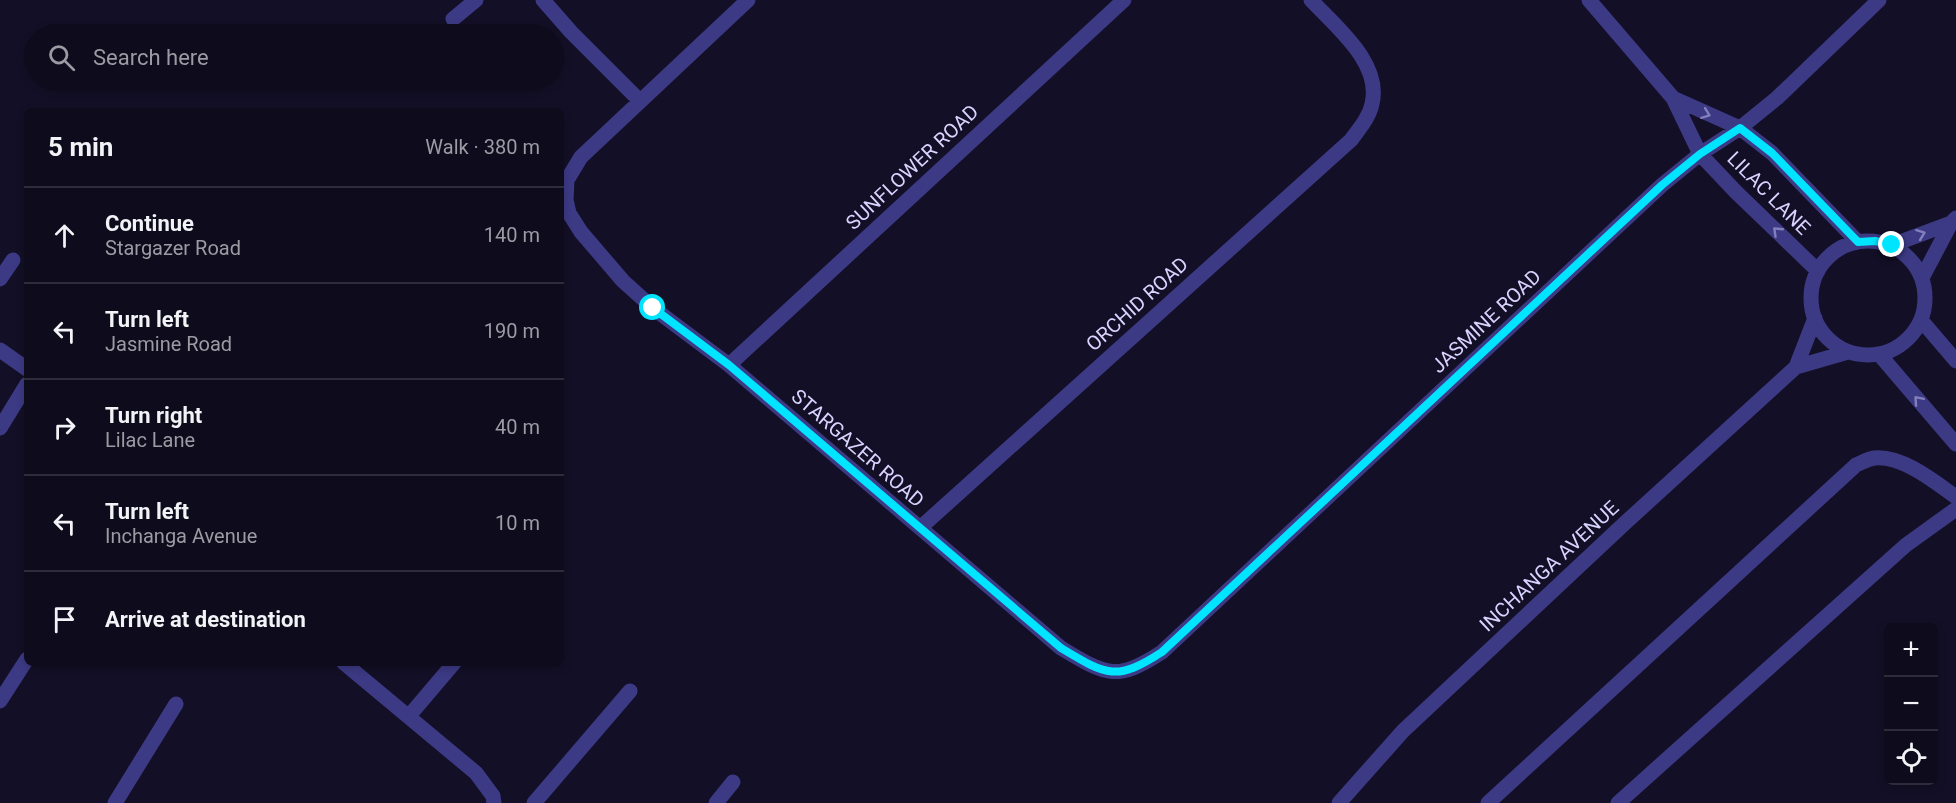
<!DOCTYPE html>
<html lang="en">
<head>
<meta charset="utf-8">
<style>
	body { margin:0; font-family:Roboto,sans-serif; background:#1c1929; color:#f1f3f6 }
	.controls { position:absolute; right:18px; bottom:18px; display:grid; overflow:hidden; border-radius:9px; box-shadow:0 3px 9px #0003 }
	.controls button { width:54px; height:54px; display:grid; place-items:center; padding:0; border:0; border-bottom:2px solid #2e2b3b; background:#0e0b1c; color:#f1f3f6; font:30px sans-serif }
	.stop { position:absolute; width:18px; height:18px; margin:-14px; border:4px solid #00e5ff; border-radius:50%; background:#fff }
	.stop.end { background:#00e5ff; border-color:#fff; box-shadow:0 2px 6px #0008 }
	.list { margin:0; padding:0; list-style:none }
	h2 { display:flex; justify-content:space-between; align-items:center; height:78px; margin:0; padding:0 24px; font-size:26px }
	h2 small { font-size:20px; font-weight:400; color:#9b9ba3 }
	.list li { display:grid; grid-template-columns:39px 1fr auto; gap:18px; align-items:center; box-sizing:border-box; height:96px; padding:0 24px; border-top:2px solid #2e2b3b }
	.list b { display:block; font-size:22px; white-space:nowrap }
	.list p { margin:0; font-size:20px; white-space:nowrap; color:#9b9ba3 }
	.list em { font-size:20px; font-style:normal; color:#9b9ba3 }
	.icon { flex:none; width:33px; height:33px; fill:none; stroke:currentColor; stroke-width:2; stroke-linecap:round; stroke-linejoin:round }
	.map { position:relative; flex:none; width:1956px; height:803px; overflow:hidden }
	.search { position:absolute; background:#0e0b1c; box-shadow:0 3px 9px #0003; left:24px; top:24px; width:540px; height:66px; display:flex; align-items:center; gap:15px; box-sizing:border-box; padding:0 21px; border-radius:33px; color:#9b9ba3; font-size:22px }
	.panel { position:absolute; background:#0e0b1c; box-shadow:0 3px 9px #0003; left:24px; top:108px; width:540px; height:558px; border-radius:9px }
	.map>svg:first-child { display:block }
</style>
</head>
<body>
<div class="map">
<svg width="1956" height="803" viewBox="0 0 1956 803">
	<rect width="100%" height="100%" fill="#130f26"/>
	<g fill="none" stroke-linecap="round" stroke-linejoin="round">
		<path stroke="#3d3a85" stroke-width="15" d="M 543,0 L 571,32 L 640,101
			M 748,0 L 581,157 L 567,180 L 566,200 L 569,213 L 581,232 L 623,281 L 653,308 L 729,365 L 1061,648 C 1106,675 1116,682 1162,652 L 1662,185 L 1700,154 L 1740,128 L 1777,98 L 1879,0
			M 1589,0 L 1673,98 L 1700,154 L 1736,192 L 1818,271
			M 453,19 L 476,0
			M 1673,98 L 1740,128 L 1772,153 L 1858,242
			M1811 298a57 57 0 1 1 114 0a57 57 0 1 1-114 0Z
			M 1892,245 L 1951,223
			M 1922,278 L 1951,223 L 1956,218
			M 0,279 L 13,260
			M 1921,320 L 1956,361
			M 0,350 L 27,369
			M 1879,354 L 1956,444
			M 729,365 L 1124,0
			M 1796,367 L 1815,318
			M 0,428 L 27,384
			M 920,528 L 1351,140 C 1359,129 1369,118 1372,104 C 1382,63 1336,27 1311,0
			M 344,663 L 476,773 L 493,796 L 494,803
			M 0,701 L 27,659
			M 409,716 L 454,663
			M 115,803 L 176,704
			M 534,803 L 630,691
			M 716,803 L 733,782
			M 1339,803 L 1403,731 L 1625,523 L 1796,367 L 1848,352
			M 1488,803 L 1856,465 C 1861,463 1868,459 1874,458 C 1902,455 1935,482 1956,497
			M 1618,803 L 1906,545 L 1956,509"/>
	</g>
	<defs><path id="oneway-chevron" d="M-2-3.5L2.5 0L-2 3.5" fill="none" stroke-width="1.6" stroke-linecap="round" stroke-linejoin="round" transform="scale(1.5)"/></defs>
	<g stroke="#837fbc">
		<use href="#oneway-chevron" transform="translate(1706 114) rotate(21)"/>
		<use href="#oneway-chevron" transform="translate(1777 231) rotate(-136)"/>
		<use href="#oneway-chevron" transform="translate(1921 234) rotate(-21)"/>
		<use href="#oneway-chevron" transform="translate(1918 400) rotate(-131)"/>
	</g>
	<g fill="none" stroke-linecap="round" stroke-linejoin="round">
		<path stroke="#00e5ff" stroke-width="8" d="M 653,308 L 729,365 L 1061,648 C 1106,675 1116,682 1162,652 L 1662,185 L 1700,154 L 1740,128 L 1772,153 L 1858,242 L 1875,241 L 1892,245"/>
	</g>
	<g text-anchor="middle" stroke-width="4.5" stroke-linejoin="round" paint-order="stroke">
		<g font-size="20" fill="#d9d4ff" stroke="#130f26">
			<text transform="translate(912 167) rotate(-43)" y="7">SUNFLOWER ROAD</text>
			<text transform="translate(1769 193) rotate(45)" y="7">LILAC LANE</text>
			<text transform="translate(1137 304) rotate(-42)" y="7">ORCHID ROAD</text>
			<text transform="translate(1486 321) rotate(-43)" y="7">JASMINE ROAD</text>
			<text transform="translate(858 448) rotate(41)" y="7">STARGAZER ROAD</text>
			<text transform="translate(1549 566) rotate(-43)" y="7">INCHANGA AVENUE</text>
		</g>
	</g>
</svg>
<div class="controls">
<button>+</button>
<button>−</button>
<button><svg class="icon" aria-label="locate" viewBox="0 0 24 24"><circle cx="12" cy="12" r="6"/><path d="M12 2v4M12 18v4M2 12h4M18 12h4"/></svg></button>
</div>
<div class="stop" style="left:653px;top:308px"></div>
<div class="stop end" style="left:1892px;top:245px"></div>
<div class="search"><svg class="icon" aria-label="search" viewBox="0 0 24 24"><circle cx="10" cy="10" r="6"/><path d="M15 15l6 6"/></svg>Search here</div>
<section class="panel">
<h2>5 min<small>Walk · 380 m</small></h2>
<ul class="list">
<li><svg class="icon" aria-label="ahead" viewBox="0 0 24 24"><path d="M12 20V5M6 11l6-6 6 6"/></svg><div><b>Continue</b><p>Stargazer Road</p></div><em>140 m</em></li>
<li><svg class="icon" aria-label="left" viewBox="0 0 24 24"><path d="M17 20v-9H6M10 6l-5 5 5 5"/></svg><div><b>Turn left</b><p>Jasmine Road</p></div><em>190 m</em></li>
<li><svg class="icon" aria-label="right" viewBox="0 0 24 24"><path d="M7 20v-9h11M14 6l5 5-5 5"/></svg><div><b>Turn right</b><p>Lilac Lane</p></div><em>40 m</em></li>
<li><svg class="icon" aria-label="left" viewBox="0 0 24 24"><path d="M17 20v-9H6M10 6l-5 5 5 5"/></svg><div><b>Turn left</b><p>Inchanga Avenue</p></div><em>10 m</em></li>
<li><svg class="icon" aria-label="arrive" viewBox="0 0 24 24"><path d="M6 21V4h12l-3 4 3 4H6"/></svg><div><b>Arrive at destination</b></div></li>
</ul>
</section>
</div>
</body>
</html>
